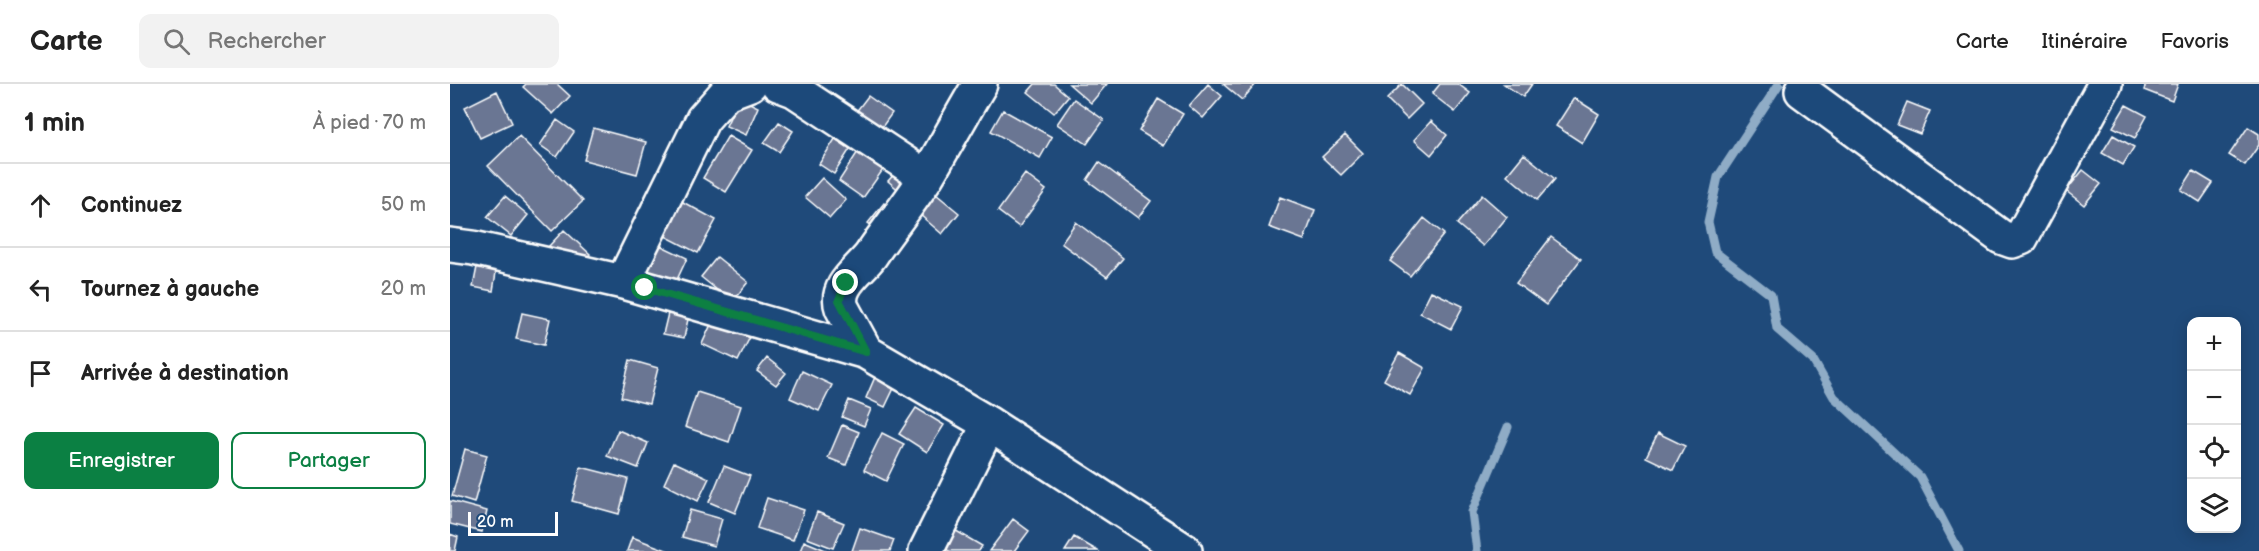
<!DOCTYPE html>
<html lang="fr">
<head>
<meta charset="utf-8">
<style>
	body { margin:0; font-family:"Balsamiq Sans",sans-serif; background:#f2f2f2; color:#222 }
	.controls { position:absolute; right:18px; bottom:18px; display:grid; overflow:hidden; border-radius:12px; box-shadow:0 3px 15px #0003 }
	.controls button { width:54px; height:54px; display:grid; place-items:center; padding:0; border:0; border-bottom:2px solid #e0e0e0; background:#fff; color:#222; font:30px sans-serif }
	.scale { position:absolute; left:18px; bottom:15px; width:90px; box-sizing:border-box; padding-left:6px; border:3px solid #fff; border-top:0; font-size:16px; line-height:21px; white-space:nowrap; color:#fff; -webkit-text-stroke:4px #1f4a7a; paint-order:stroke }
	.stop { position:absolute; width:18px; height:18px; margin:-14px; border:4px solid #0b8043; border-radius:50%; background:#fff }
	.stop.end { background:#0b8043; border-color:#fff; box-shadow:0 2px 6px #0008 }
	.list { margin:0; padding:0; list-style:none }
	h2 { display:flex; justify-content:space-between; align-items:center; height:78px; margin:0; padding:0 24px; font-size:26px }
	h2 small { font-size:20px; font-weight:400; color:#767676 }
	.list li { display:grid; grid-template-columns:39px 1fr auto; gap:18px; align-items:center; box-sizing:border-box; height:84px; padding:0 24px; border-top:2px solid #e0e0e0 }
	.list b { display:block; font-size:22px; white-space:nowrap }
	.list em { font-size:20px; font-style:normal; color:#767676 }
	.actions { display:flex; gap:12px; padding:18px 24px }
	.actions a { flex:1; padding:14px 0; border:2px solid #0b8043; border-radius:12px; text-align:center; font-size:21px; color:#0b8043 }
	.actions .main { background:#0b8043; color:#fff }
	.icon { flex:none; width:33px; height:33px; fill:none; stroke:currentColor; stroke-width:2; stroke-linecap:round; stroke-linejoin:round }
	.map { position:relative; flex:none; width:1809px; height:467px; overflow:hidden }
	header { display:flex; align-items:center; gap:36px; box-sizing:border-box; height:84px; padding:0 30px; background:#fff; border-bottom:2px solid #e0e0e0 }
	header strong { font-size:28px }
	nav { display:flex; gap:33px; margin-inline-start:auto; font-size:21px }
	.search { width:420px; height:54px; background:#f2f2f2; display:flex; align-items:center; gap:15px; box-sizing:border-box; padding:0 21px; border-radius:12px; color:#767676; font-size:22px }
	main { display:flex }
	aside { flex:1; background:#fff }
	.map>svg:first-child { display:block }
</style>
</head>
<body>
<header>
<strong>Carte</strong>
<div class="search"><svg class="icon" aria-label="search" viewBox="0 0 24 24"><circle cx="10" cy="10" r="6"/><path d="M15 15l6 6"/></svg>Rechercher</div>
<nav><a>Carte</a><a>Itinéraire</a><a>Favoris</a></nav>
</header>
<main>
<aside>
<h2>1 min<small>À pied · 70 m</small></h2>
<ul class="list">
<li><svg class="icon" aria-label="ahead" viewBox="0 0 24 24"><path d="M12 20V5M6 11l6-6 6 6"/></svg><div><b>Continuez</b></div><em>50 m</em></li>
<li><svg class="icon" aria-label="left" viewBox="0 0 24 24"><path d="M17 20v-9H6M10 6l-5 5 5 5"/></svg><div><b>Tournez à gauche</b></div><em>20 m</em></li>
<li><svg class="icon" aria-label="arrive" viewBox="0 0 24 24"><path d="M6 21V4h12l-3 4 3 4H6"/></svg><div><b>Arrivée à destination</b></div></li>
</ul>
<div class="actions"><a class="main">Enregistrer</a><a>Partager</a></div>
</aside>
<div class="map">
<svg width="1809" height="467" viewBox="0 0 1809 467">
	<rect width="100%" height="100%" fill="#1f4a7a"/>
	<filter id="ink" filterUnits="userSpaceOnUse"><feTurbulence type="fractalNoise" baseFrequency=".0167" numOctaves="2"/><feDisplacementMap in="SourceGraphic" scale="12" xChannelSelector="R" yChannelSelector="G"/><feConvolveMatrix kernelMatrix="1 2 1 2 8 2 1 2 1" color-interpolation-filters="sRGB"/></filter>
	<g filter="url(#ink)">
		<g fill="none" stroke-linecap="round" stroke-linejoin="round">
			<path stroke="#8facc6" stroke-width="9" d="M 1329,0 L 1268,93 L 1258,138 L 1265,168 L 1321,211 L 1327,245 L 1363,276 L 1384,313 L 1470,393 L 1509,467
				M 1027,467 L 1022,428 L 1058,343"/>
		</g>
		<path fill="#6b7693" stroke="#fff" stroke-width="1.5" d="M 76,0 L 107,0 L 120,12 L 103,30 L 73,3 Z
			M 585,0 L 604,0 L 618,12 L 604,29 L 578,8 Z
			M 619,0 L 657,0 L 641,19 Z
			M 758,0 L 772,12 L 753,34 L 739,22 Z
			M 773,0 L 806,0 L 792,16 Z
			M 952,0 L 972,20 L 957,35 L 937,15 Z
			M 990,0 L 1008,0 L 1020,9 L 1005,28 L 982,10 Z
			M 1054,0 L 1082,0 L 1073,13 Z
			M 1696,0 L 1728,0 L 1722,17 L 1694,6 Z
			M 47,7 L 62,39 L 30,54 L 15,23 Z
			M 418,12 L 442,29 L 427,50 L 402,33 Z
			M 289,14 L 308,23 L 296,51 L 276,42 Z
			M 1124,14 L 1149,30 L 1132,59 L 1106,42 Z
			M 624,15 L 654,36 L 637,60 L 607,40 Z
			M 708,15 L 733,30 L 713,62 L 689,47 Z
			M 1457,18 L 1480,27 L 1470,50 L 1447,41 Z
			M 1676,21 L 1697,32 L 1685,54 L 1663,43 Z
			M 553,26 L 602,53 L 590,74 L 541,47 Z
			M 107,36 L 124,48 L 107,73 L 90,61 Z
			M 981,37 L 997,51 L 981,71 L 964,56 Z
			M 329,38 L 343,47 L 329,68 L 314,59 Z
			M 1798,43 L 1809,50 L 1809,61 L 1795,81 L 1779,71 Z
			M 143,44 L 196,58 L 187,90 L 134,76 Z
			M 895,51 L 913,69 L 891,91 L 872,73 Z
			M 1663,51 L 1684,63 L 1673,81 L 1652,69 Z
			M 69,52 L 133,117 L 102,147 L 38,82 Z
			M 278,52 L 302,66 L 276,108 L 253,94 Z
			M 385,55 L 400,65 L 384,90 L 369,80 Z
			M 411,63 L 437,80 L 413,114 L 389,97 Z
			M 1074,70 L 1105,95 L 1087,116 L 1057,91 Z
			M 649,78 L 701,117 L 688,134 L 637,96 Z
			M 451,83 L 465,96 L 452,109 L 438,97 Z
			M 1633,86 L 1651,100 L 1634,121 L 1616,107 Z
			M 1743,87 L 1763,99 L 1750,118 L 1731,106 Z
			M 575,90 L 596,106 L 569,143 L 548,127 Z
			M 372,94 L 396,116 L 380,134 L 355,113 Z
			M 486,110 L 509,129 L 492,150 L 469,130 Z
			M 1032,111 L 1057,133 L 1033,162 L 1007,140 Z
			M 55,112 L 78,131 L 61,152 L 37,133 Z
			M 830,113 L 865,126 L 854,156 L 819,143 Z
			M 231,117 L 266,136 L 248,169 L 213,151 Z
			M 434,119 L 446,128 L 431,148 L 418,139 Z
			M 974,134 L 994,150 L 960,192 L 940,177 Z
			M 626,138 L 673,174 L 657,193 L 611,159 Z
			M 114,146 L 140,170 L 124,186 L 99,162 Z
			M 1101,153 L 1131,175 L 1096,221 L 1066,199 Z
			M 199,156 L 237,174 L 224,202 L 186,185 Z
			M 267,173 L 298,198 L 282,218 L 251,193 Z
			M 28,178 L 47,182 L 43,207 L 23,203 Z
			M 981,207 L 1013,222 L 1001,245 L 970,229 Z
			M 220,221 L 240,226 L 234,254 L 213,250 Z
			M 72,229 L 100,235 L 94,261 L 66,255 Z
			M 264,234 L 301,251 L 288,277 L 252,260 Z
			M 949,269 L 975,284 L 960,311 L 934,296 Z
			M 317,274 L 336,289 L 326,301 L 307,287 Z
			M 180,276 L 208,284 L 199,320 L 171,313 Z
			M 352,287 L 382,301 L 369,327 L 340,314 Z
			M 425,293 L 445,302 L 435,323 L 416,314 Z
			M 247,308 L 291,322 L 279,358 L 235,343 Z
			M 399,316 L 421,325 L 414,342 L 392,333 Z
			M 466,324 L 494,341 L 477,368 L 449,350 Z
			M 392,341 L 409,348 L 396,381 L 378,374 Z
			M 168,346 L 198,359 L 188,384 L 157,372 Z
			M 432,349 L 454,360 L 436,397 L 414,386 Z
			M 1208,349 L 1235,362 L 1223,386 L 1196,373 Z
			M 15,365 L 37,371 L 24,419 L 2,412 Z
			M 224,378 L 259,394 L 248,417 L 214,400 Z
			M 274,382 L 300,392 L 285,429 L 259,418 Z
			M 131,383 L 178,395 L 169,430 L 122,417 Z
			M 317,414 L 354,426 L 343,456 L 307,444 Z
			M 0,417 L 37,427 L 32,448 L 0,440 Z
			M 240,426 L 272,435 L 264,462 L 232,453 Z
			M 367,428 L 394,439 L 383,464 L 357,454 Z
			M 563,435 L 579,447 L 564,467 L 539,467 Z
			M 496,441 L 532,462 L 529,467 L 499,467 L 486,460 Z
			M 410,444 L 444,456 L 440,467 L 402,467 Z
			M 0,450 L 8,453 L 5,467 L 0,467 Z
			M 182,453 L 219,467 L 177,467 Z
			M 624,453 L 648,467 L 615,467 Z
			M 354,457 L 378,467 L 350,467 Z"/>
		<g fill="none" stroke-linecap="round" stroke-linejoin="round">
			<defs>
				<path id="minor" d="M 328,0 L 344,6 L 476,93
					M 1352,7 L 1551,153 L 1562,157 L 1571,154 L 1655,0
					M 0,161 L 23,164 L 173,198 L 416,268 L 539,340 L 735,467
					M 173,198 L 253,35 L 276,9 L 300,0
					M 416,268 L 392,224 C 384,202 410,186 421,171 C 439,144 460,119 477,92 C 495,62 512,30 530,0
					M 476,467 L 539,340"/>
			</defs>
			<use href="#minor" stroke="#fff" stroke-width="38"/>
			<use href="#minor" stroke="#1f4a7a" stroke-width="33"/>
		</g>
	</g>
	<g fill="none" stroke-linecap="round" stroke-linejoin="round" filter="url(#ink)">
		<path stroke="#0b8043" stroke-width="8" d="M 195,204 L 416,268 L 389,216 L 396,199"/>
	</g>
</svg>
<div class="controls">
<button>+</button>
<button>−</button>
<button><svg class="icon" aria-label="locate" viewBox="0 0 24 24"><circle cx="12" cy="12" r="6"/><path d="M12 2v4M12 18v4M2 12h4M18 12h4"/></svg></button>
<button><svg class="icon" aria-label="layers" viewBox="0 0 24 24"><path d="M12 4l9 5-9 5-9-5zM3 14l9 5 9-5"/></svg></button>
</div>
<div class="scale">20 m</div>
<div class="stop" style="left:195px;top:204px"></div>
<div class="stop end" style="left:396px;top:199px"></div>
</div>
</main>
</body>
</html>
